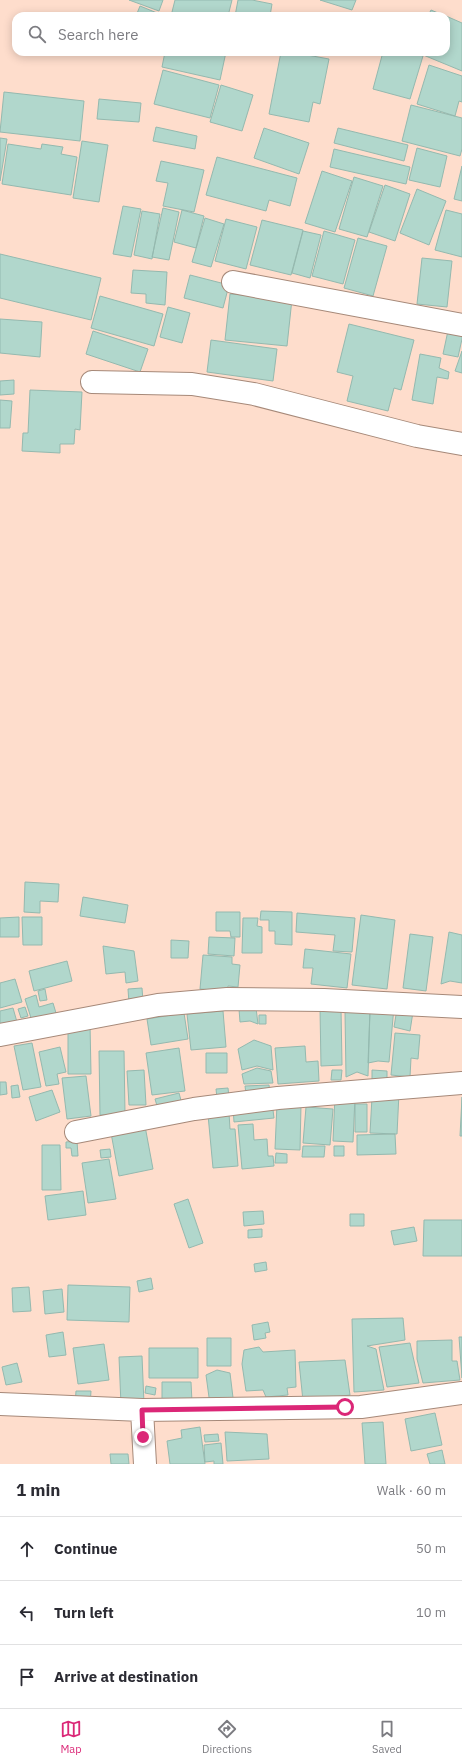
<!DOCTYPE html>
<html lang="en">
<head>
<meta charset="utf-8">
<style>
	body { margin:0; font-family:"IBM Plex Sans",sans-serif; background:#f2f2f3; color:#2b2b33 }
	.stop { position:absolute; width:12px; height:12px; margin:-9px; border:3px solid #db2777; border-radius:50%; background:#fff }
	.stop.end { background:#db2777; border-color:#fff; box-shadow:0 1px 4px #0008 }
	.list { margin:0; padding:0; list-style:none }
	h2 { display:flex; justify-content:space-between; align-items:center; height:52px; margin:0; padding:0 16px; font-size:17px }
	h2 small { font-size:13px; font-weight:400; color:#7c7c81 }
	.list li { display:grid; grid-template-columns:26px 1fr auto; gap:12px; align-items:center; box-sizing:border-box; height:64px; padding:0 16px; border-top:1px solid #e1e1e2 }
	.list b { display:block; font-size:15px; white-space:nowrap }
	.list em { font-size:13px; font-style:normal; color:#7c7c81 }
	.icon { flex:none; width:22px; height:22px; fill:none; stroke:currentColor; stroke-width:2; stroke-linecap:round; stroke-linejoin:round }
	.map { position:relative; flex:none; width:462px; height:1464px; overflow:hidden }
	.search { position:absolute; background:#fff; box-shadow:0 2px 10px #0003; left:12px; right:12px; top:12px; height:44px; display:flex; align-items:center; gap:10px; box-sizing:border-box; padding:0 14px; border-radius:12px; color:#7c7c81; font-size:15px }
	.sheet { height:244px; background:#fff }
	nav { display:flex; justify-content:space-around; align-items:center; box-sizing:border-box; height:56px; border-top:1px solid #e1e1e2; background:#fff; font-size:11px; color:#7c7c81 }
	nav a { display:grid; justify-items:center; gap:2px }
	nav .on { color:#db2777 }
	.map>svg:first-child { display:block }
</style>
</head>
<body>
<div class="map">
<svg width="462" height="1464" viewBox="0 0 462 1464">
	<rect width="100%" height="100%" fill="#feddcc"/>
	<path fill="#b1d7cc" stroke="#94b9af" d="M 129,0 L 163,0 L 159,11 Z
		M 175,0 L 232,0 L 228,16 L 171,16 Z
		M 238,0 L 252,0 L 272,4 L 270,16 L 235,16 Z
		M 320,0 L 356,0 L 352,10 Z
		M 140,6 L 162,15 L 161,16 L 136,16 Z
		M 431,10 L 445,16 L 428,16 Z
		M 446,16 L 462,23 L 462,71 L 416,52 L 446,52 Z
		M 165,52 L 226,52 L 220,80 L 162,67 Z
		M 281,52 L 291,52 L 329,59 L 320,104 L 313,102 L 309,122 L 269,114 Z
		M 383,52 L 408,52 L 423,56 L 410,99 L 373,89 Z
		M 429,65 L 462,76 L 462,102 L 459,101 L 455,116 L 417,104 Z
		M 163,70 L 219,85 L 210,118 L 154,104 Z
		M 221,85 L 253,95 L 242,131 L 210,122 Z
		M 4,92 L 84,101 L 80,141 L 0,132 Z
		M 99,99 L 141,103 L 139,122 L 97,119 Z
		M 411,105 L 462,118 L 462,149 L 460,156 L 402,141 Z
		M 156,127 L 197,136 L 195,149 L 153,141 Z
		M 264,128 L 309,143 L 299,174 L 254,158 Z
		M 338,128 L 408,145 L 404,161 L 334,143 Z
		M 0,138 L 7,139 L 0,181 Z
		M 82,141 L 108,145 L 99,202 L 73,198 Z
		M 8,144 L 41,149 L 42,144 L 63,147 L 61,154 L 77,157 L 71,195 L 2,184 Z
		M 417,148 L 447,156 L 440,187 L 409,180 Z
		M 334,149 L 410,167 L 406,184 L 330,167 Z
		M 217,157 L 297,178 L 290,206 L 269,200 L 266,211 L 206,195 Z
		M 161,161 L 204,170 L 194,212 L 163,206 L 168,183 L 156,181 Z
		M 462,166 L 462,201 L 454,199 Z
		M 322,171 L 352,181 L 335,232 L 305,223 Z
		M 354,177 L 383,186 L 367,237 L 339,229 Z
		M 385,185 L 410,194 L 395,241 L 369,232 Z
		M 417,189 L 446,201 L 429,245 L 400,233 Z
		M 123,206 L 141,209 L 131,257 L 113,254 Z
		M 163,208 L 179,212 L 169,260 L 152,257 Z
		M 182,210 L 204,216 L 196,248 L 174,242 Z
		M 446,210 L 462,214 L 462,257 L 435,250 Z
		M 142,211 L 160,214 L 152,259 L 134,255 Z
		M 205,218 L 224,224 L 211,267 L 192,262 Z
		M 226,219 L 257,227 L 246,269 L 215,261 Z
		M 262,220 L 303,230 L 291,275 L 250,265 Z
		M 303,231 L 321,235 L 310,278 L 292,273 Z
		M 324,231 L 355,240 L 343,284 L 312,276 Z
		M 358,238 L 387,246 L 373,296 L 344,288 Z
		M 0,254 L 101,278 L 91,320 L 0,298 Z
		M 422,258 L 452,261 L 447,307 L 417,304 Z
		M 133,270 L 167,272 L 165,305 L 146,303 L 146,294 L 131,293 Z
		M 190,275 L 229,285 L 223,308 L 184,298 Z
		M 230,294 L 292,299 L 287,346 L 225,340 Z
		M 100,296 L 163,314 L 154,346 L 91,328 Z
		M 168,307 L 190,313 L 182,343 L 160,337 Z
		M 0,319 L 42,322 L 40,357 L 0,353 Z
		M 349,324 L 414,340 L 401,390 L 394,388 L 388,411 L 347,401 L 353,376 L 337,372 Z
		M 449,326 L 462,329 L 462,339 L 458,357 L 443,354 Z
		M 93,331 L 148,349 L 140,372 L 86,354 Z
		M 211,340 L 277,349 L 273,381 L 207,372 Z
		M 462,351 L 462,373 L 455,371 Z
		M 420,354 L 441,358 L 439,368 L 449,372 L 448,379 L 437,377 L 433,404 L 412,400 Z
		M 14,380 L 14,394 L 0,395 L 0,381 Z
		M 30,390 L 82,392 L 80,430 L 75,429 L 74,444 L 60,444 L 60,453 L 22,451 L 23,433 L 28,433 Z
		M 0,400 L 12,401 L 10,428 L 0,428 Z
		M 25,882 L 59,884 L 58,902 L 40,901 L 40,913 L 24,912 Z
		M 83,897 L 128,905 L 125,923 L 80,916 Z
		M 261,911 L 292,912 L 292,945 L 275,944 L 275,931 L 269,931 L 269,920 L 260,920 Z
		M 216,912 L 240,912 L 240,937 L 231,937 L 230,931 L 216,931 Z
		M 297,913 L 355,918 L 352,952 L 333,951 L 335,935 L 296,932 Z
		M 361,915 L 395,920 L 387,989 L 352,985 Z
		M 19,917 L 19,937 L 0,937 L 0,918 Z
		M 22,917 L 42,917 L 42,945 L 23,945 Z
		M 243,918 L 258,918 L 257,926 L 262,927 L 262,953 L 242,953 Z
		M 449,932 L 462,935 L 462,983 L 450,981 L 441,984 Z
		M 410,934 L 433,937 L 426,991 L 403,988 Z
		M 209,937 L 235,938 L 234,956 L 208,954 Z
		M 171,940 L 189,941 L 188,958 L 171,958 Z
		M 103,946 L 134,951 L 138,981 L 126,983 L 125,972 L 106,974 Z
		M 305,949 L 351,954 L 347,988 L 311,984 L 313,968 L 303,968 Z
		M 203,955 L 232,957 L 232,964 L 240,965 L 238,987 L 228,986 L 227,991 L 200,989 Z
		M 67,961 L 72,981 L 34,991 L 29,971 Z
		M 15,979 L 22,1002 L 0,1008 L 0,983 Z
		M 142,988 L 143,1001 L 129,1003 L 128,989 Z
		M 45,989 L 47,1000 L 40,1001 L 38,991 Z
		M 36,995 L 39,1007 L 53,1003 L 56,1013 L 32,1021 L 25,999 Z
		M 25,1007 L 28,1016 L 21,1018 L 18,1009 Z
		M 394,1007 L 389,1062 L 378,1061 L 368,1063 L 370,1010 Z
		M 13,1008 L 17,1022 L 0,1030 L 0,1011 Z
		M 256,1008 L 258,1024 L 250,1021 L 240,1022 L 239,1009 Z
		M 320,1008 L 341,1008 L 342,1065 L 321,1066 Z
		M 397,1009 L 413,1012 L 410,1031 L 394,1027 Z
		M 370,1010 L 368,1076 L 357,1072 L 346,1077 L 345,1011 Z
		M 223,1011 L 226,1047 L 191,1050 L 187,1014 Z
		M 184,1013 L 188,1039 L 151,1045 L 147,1019 Z
		M 259,1015 L 266,1015 L 266,1024 L 259,1024 Z
		M 68,1024 L 90,1024 L 91,1074 L 68,1074 Z
		M 395,1033 L 420,1035 L 418,1059 L 411,1058 L 410,1077 L 391,1075 Z
		M 254,1040 L 271,1046 L 273,1070 L 257,1066 L 242,1070 L 238,1049 Z
		M 32,1043 L 41,1087 L 23,1090 L 14,1046 Z
		M 305,1046 L 306,1062 L 318,1061 L 319,1081 L 278,1084 L 275,1048 Z
		M 60,1047 L 66,1072 L 57,1074 L 59,1084 L 46,1086 L 39,1052 Z
		M 179,1048 L 185,1091 L 152,1095 L 146,1053 Z
		M 99,1051 L 124,1051 L 125,1114 L 100,1115 Z
		M 206,1053 L 227,1053 L 227,1073 L 206,1073 Z
		M 257,1068 L 271,1071 L 273,1083 L 244,1084 L 242,1074 Z
		M 144,1070 L 146,1105 L 129,1105 L 127,1071 Z
		M 332,1070 L 342,1070 L 341,1080 L 331,1080 Z
		M 372,1070 L 387,1071 L 387,1081 L 372,1080 Z
		M 86,1076 L 91,1116 L 67,1119 L 62,1078 Z
		M 0,1082 L 6,1082 L 7,1094 L 0,1095 Z
		M 18,1085 L 20,1097 L 12,1098 L 11,1086 Z
		M 269,1085 L 270,1093 L 246,1094 L 245,1086 Z
		M 228,1088 L 229,1097 L 217,1098 L 216,1089 Z
		M 52,1090 L 60,1112 L 36,1121 L 29,1097 Z
		M 179,1093 L 182,1104 L 158,1109 L 155,1099 Z
		M 399,1093 L 397,1134 L 370,1133 L 372,1097 Z
		M 335,1095 L 355,1097 L 353,1142 L 333,1141 Z
		M 462,1097 L 462,1136 L 460,1136 Z
		M 272,1102 L 274,1118 L 234,1122 L 233,1107 Z
		M 277,1104 L 301,1105 L 300,1150 L 275,1149 Z
		M 355,1104 L 367,1104 L 367,1132 L 355,1132 Z
		M 306,1107 L 333,1109 L 330,1145 L 303,1143 Z
		M 229,1113 L 230,1129 L 235,1129 L 238,1166 L 213,1168 L 208,1115 Z
		M 253,1124 L 254,1140 L 267,1139 L 268,1156 L 273,1156 L 274,1166 L 242,1169 L 238,1125 Z
		M 145,1126 L 153,1169 L 119,1176 L 111,1133 Z
		M 395,1134 L 396,1154 L 357,1155 L 357,1135 Z
		M 77,1141 L 78,1156 L 72,1156 L 71,1148 L 66,1148 L 66,1142 Z
		M 42,1145 L 60,1145 L 61,1190 L 42,1190 Z
		M 303,1146 L 325,1146 L 324,1157 L 302,1157 Z
		M 334,1146 L 344,1146 L 344,1156 L 334,1156 Z
		M 110,1149 L 111,1157 L 101,1158 L 100,1150 Z
		M 276,1153 L 287,1154 L 287,1163 L 275,1163 Z
		M 109,1159 L 116,1199 L 88,1203 L 82,1163 Z
		M 83,1191 L 86,1215 L 48,1220 L 45,1196 Z
		M 188,1199 L 203,1243 L 189,1248 L 174,1204 Z
		M 263,1211 L 264,1224 L 244,1226 L 243,1212 Z
		M 350,1214 L 364,1214 L 364,1226 L 350,1226 Z
		M 424,1220 L 462,1220 L 462,1256 L 423,1256 Z
		M 414,1227 L 417,1241 L 394,1245 L 391,1231 Z
		M 262,1229 L 262,1237 L 248,1238 L 248,1230 Z
		M 266,1262 L 267,1270 L 255,1272 L 254,1264 Z
		M 151,1278 L 153,1289 L 139,1292 L 137,1281 Z
		M 68,1285 L 130,1287 L 129,1322 L 67,1320 Z
		M 29,1287 L 31,1311 L 13,1312 L 12,1288 Z
		M 62,1289 L 64,1312 L 45,1314 L 43,1291 Z
		M 403,1318 L 405,1340 L 367,1346 L 376,1349 L 384,1390 L 354,1392 L 352,1319 Z
		M 268,1322 L 270,1332 L 265,1333 L 266,1338 L 254,1340 L 252,1325 Z
		M 63,1332 L 66,1355 L 49,1357 L 46,1335 Z
		M 459,1337 L 462,1337 L 462,1378 Z
		M 207,1338 L 231,1338 L 231,1366 L 207,1366 Z
		M 452,1340 L 452,1361 L 457,1361 L 460,1380 L 423,1383 L 417,1359 L 417,1341 Z
		M 410,1343 L 419,1383 L 387,1387 L 379,1347 Z
		M 104,1344 L 109,1380 L 78,1384 L 73,1348 Z
		M 259,1347 L 263,1352 L 295,1350 L 296,1387 L 287,1388 L 288,1395 L 266,1397 L 263,1390 L 246,1391 L 242,1364 L 244,1350 Z
		M 149,1348 L 198,1348 L 198,1378 L 149,1378 Z
		M 142,1356 L 144,1404 L 121,1405 L 119,1357 Z
		M 345,1360 L 350,1395 L 303,1401 L 299,1362 Z
		M 17,1363 L 22,1382 L 6,1385 L 2,1367 Z
		M 217,1370 L 230,1373 L 235,1414 L 211,1412 L 206,1375 Z
		M 162,1382 L 191,1382 L 192,1402 L 162,1402 Z
		M 146,1386 L 156,1388 L 155,1395 L 145,1393 Z
		M 76,1391 L 91,1391 L 90,1406 L 75,1405 Z
		M 435,1413 L 442,1445 L 411,1451 L 405,1419 Z
		M 383,1422 L 386,1464 L 365,1464 L 362,1423 Z
		M 200,1427 L 205,1464 L 170,1464 L 167,1441 L 182,1438 L 181,1430 Z
		M 225,1432 L 267,1434 L 269,1459 L 227,1461 Z
		M 218,1434 L 219,1441 L 205,1442 L 204,1435 Z
		M 221,1443 L 223,1464 L 214,1464 L 214,1461 L 205,1462 L 204,1445 Z
		M 442,1450 L 445,1464 L 430,1464 L 427,1454 Z
		M 110,1454 L 128,1454 L 129,1464 L 111,1464 Z"/>
	<g fill="none" stroke-linecap="round" stroke-linejoin="round">
		<defs>
			<path id="minor" d="M 233,282 L 462,325
				M 92,382 L 192,384 L 254,394 L 417,436 L 462,444
				M 0,1035 L 158,1005 L 227,999 L 324,1000 L 462,1007
				M 76,1132 L 194,1109 L 278,1098 L 462,1083
				M 0,1404 L 142,1410 L 361,1407 L 462,1393
				M 142,1410 L 145,1464"/>
		</defs>
		<use href="#minor" stroke="#a68979" stroke-width="24"/>
		<use href="#minor" stroke="#fff" stroke-width="22"/>
	</g>
	<g fill="none" stroke-linecap="round" stroke-linejoin="round">
		<path stroke="#db2777" stroke-width="5" d="M 143,1437 L 142,1410 L 345,1407"/>
	</g>
</svg>
<div class="stop" style="left:345px;top:1407px"></div>
<div class="stop end" style="left:143px;top:1437px"></div>
<div class="search"><svg class="icon" aria-label="search" viewBox="0 0 24 24"><circle cx="10" cy="10" r="6"/><path d="M15 15l6 6"/></svg>Search here</div>
</div>
<section class="sheet">
<h2>1 min<small>Walk · 60 m</small></h2>
<ul class="list">
<li><svg class="icon" aria-label="ahead" viewBox="0 0 24 24"><path d="M12 20V5M6 11l6-6 6 6"/></svg><div><b>Continue</b></div><em>50 m</em></li>
<li><svg class="icon" aria-label="left" viewBox="0 0 24 24"><path d="M17 20v-9H6M10 6l-5 5 5 5"/></svg><div><b>Turn left</b></div><em>10 m</em></li>
<li><svg class="icon" aria-label="arrive" viewBox="0 0 24 24"><path d="M6 21V4h12l-3 4 3 4H6"/></svg><div><b>Arrive at destination</b></div></li>
</ul>
</section>
<nav>
<a class="on"><svg class="icon" aria-label="map" viewBox="0 0 24 24"><path d="M3 6l6-2 6 2 6-2v14l-6 2-6-2-6 2zM9 4v14M15 6v14"/></svg>Map</a>
<a><svg class="icon" aria-label="directions" viewBox="0 0 24 24"><path d="M12 3l9 9-9 9-9-9zM9 14v-3h6M13 9l2 2-2 2"/></svg>Directions</a>
<a><svg class="icon" aria-label="saved" viewBox="0 0 24 24"><path d="M7 4h10v16l-5-4-5 4z"/></svg>Saved</a>
</nav>
</body>
</html>
